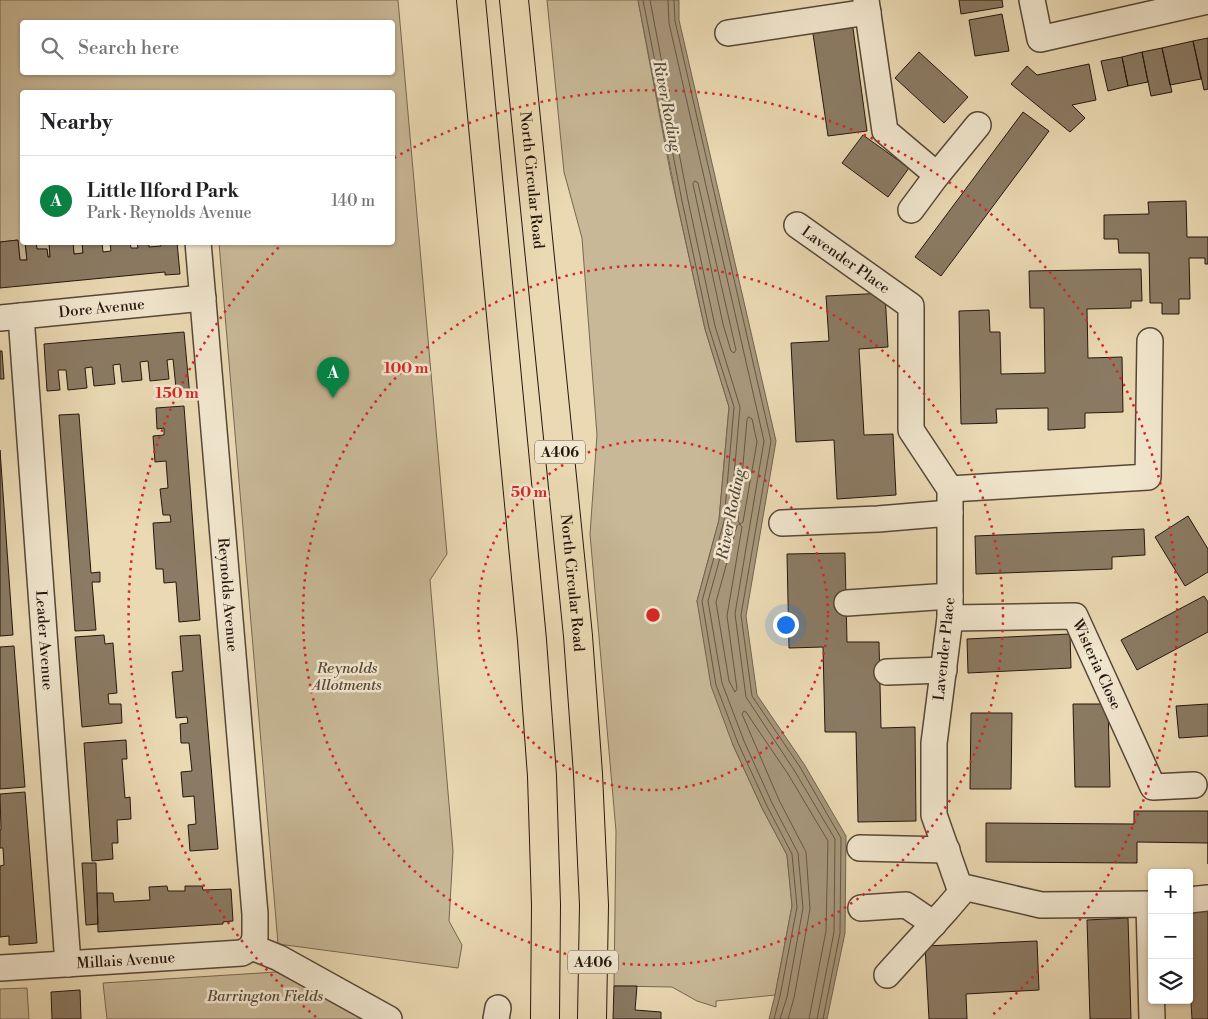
<!DOCTYPE html>
<html lang="en">
<head>
<meta charset="utf-8">
<style>
	body { margin:0; font-family:"Libre Bodoni",serif; background:#f6f6f6; color:#202124 }
	.controls { position:absolute; right:15px; bottom:15px; display:grid; overflow:hidden; border-radius:5px; box-shadow:0 1px 4px #0004 }
	.controls button { width:45px; height:45px; display:grid; place-items:center; padding:0; border:0; border-bottom:1px solid #e0e0e0; background:#fff; color:#202124; font:25px sans-serif }
	.you { position:absolute; left:785px; top:624px; width:18px; height:18px; margin:-12px; border:4px solid #fff; border-radius:50%; background:#1a73e8; box-shadow:0 0 0 8px #1a73e833 }
	.badge { display:grid; place-items:center; width:32px; height:32px; border-radius:50%; background:#0b8043; color:#fff; font-size:16px; font-weight:700 }
	.pin { position:absolute; translate:-50% -41px; filter:drop-shadow(0 1px 2px #0008) }
	.pin::after { content:''; position:absolute; top:26px; width:18px; height:15px; background:inherit; clip-path:polygon(0 0,100% 0,50% 100%) }
	.list { margin:0; padding:0; list-style:none }
	h2 { display:flex; justify-content:space-between; align-items:center; height:65px; margin:0; padding:0 20px; font-size:21px }
	h2 small { font-size:16px; font-weight:400; color:#757577 }
	.list li { display:grid; grid-template-columns:32px 1fr auto; gap:15px; align-items:center; box-sizing:border-box; height:90px; padding:0 20px; border-top:1px solid #e0e0e0 }
	.list b { display:block; font-size:19px; white-space:nowrap }
	.list p { margin:0; font-size:16px; white-space:nowrap; color:#757577 }
	.list em { font-size:16px; font-style:normal; color:#757577 }
	.icon { flex:none; width:28px; height:28px; fill:none; stroke:currentColor; stroke-width:2; stroke-linecap:round; stroke-linejoin:round }
	.map { position:relative; flex:none; width:1208px; height:1019px; overflow:hidden }
	.search { position:absolute; background:#fff; box-shadow:0 1px 4px #0004; left:20px; top:20px; width:375px; height:55px; display:flex; align-items:center; gap:12px; box-sizing:border-box; padding:0 18px; border-radius:5px; color:#757577; font-size:19px }
	.panel { position:absolute; background:#fff; box-shadow:0 1px 4px #0004; left:20px; top:90px; width:375px; height:155px; border-radius:5px }
	.map>svg:first-child { display:block }
</style>
</head>
<body>
<div class="map">
<svg width="1208" height="1019" viewBox="0 0 1208 1019">
	<rect width="100%" height="100%" fill="#ead9b3"/>
	<filter id="stains"><feTurbulence type="fractalNoise" baseFrequency=".004" numOctaves="4"/><feColorMatrix values="0 0 0 0 .2 0 0 0 0 .09 0 0 0 0 .02 0 0 0 .5 -.17"/></filter>
	<radialGradient id="worn" r=".72"><stop offset=".6" stop-color="#630" stop-opacity="0"/><stop offset="1" stop-color="#630" stop-opacity=".3"/></radialGradient>
	<path fill="#c8b897" stroke="#766752" fill-rule="evenodd" d="M 0,0 L 398,0 L 447,554 L 430,580 L 453,851 L 449,921 L 462,945 L 458,968 L 278,944 L 219,243 L 392,242 L 392,92 L 22,92 L 22,242 L 25,243 L 27,260 L 20,260 L 18,240 L 0,242 ZM 22,22 L 392,22 L 392,72 L 22,72 Z
		M 547,0 L 638,0 L 670,171 L 705,329 L 729,407 L 719,520 L 697,601 L 733,745 L 762,808 L 787,855 L 792,906 L 775,995 L 716,1001 L 716,1007 L 697,1001 L 672,987 L 614,986 L 616,831 L 590,534 L 597,435 L 582,238 L 564,172 Z
		M 36,243 L 49,243 L 50,257 L 48,257 L 47,249 L 37,249 Z
		M 73,243 L 82,243 L 83,253 L 74,254 Z
		M 276,972 L 364,1019 L 107,1019 L 103,983 Z
		M 27,988 L 29,1019 L 0,1019 L 0,989 Z"/>
	<path fill="#a7977b" stroke="#73634f" d="M 638,0 L 679,0 L 679,20 L 776,441 L 746,616 L 757,695 L 804,764 L 846,836 L 845,933 L 827,1019 L 769,1019 L 775,995 L 792,906 L 787,855 L 762,808 L 733,745 L 711,686 L 697,601 L 719,520 L 729,407 L 705,329 L 677,202 Z"/>
	<g fill="none" stroke-linecap="round" stroke-linejoin="round">
		<path stroke="#665644" stroke-width="1" d="M 643,0 L 682,201 L 709,328 L 734,407 L 724,521 L 702,601 L 716,685 L 738,743 L 767,806 L 792,854 L 797,907 L 780,996 L 774,1019
			M 650,0 L 688,200 L 715,326 L 740,407 L 730,522 L 708,601 L 722,683 L 744,741 L 772,803 L 798,853 L 803,908 L 787,997 L 780,1019
			M 668,0 L 669,23 L 764,441 L 735,614 L 746,697 L 794,770 L 835,839 L 834,932 L 817,1019
			M 674,0 L 675,21 L 771,441 L 741,615 L 752,696 L 800,767 L 841,838 L 840,933 L 823,1019
			M 695,181 L 698,183 L 736,350 L 734,353 L 731,351 L 723,324 L 693,184 Z
			M 749,417 L 752,419 L 757,442 L 743,522 L 740,524 L 738,521 L 747,420 Z
			M 740,524 L 742,527 L 727,616 L 737,689 L 735,692 L 729,681 L 716,602 L 737,526 Z
			M 788,1019 L 794,998 L 810,909 L 806,852 L 779,800 L 742,714 L 744,711 L 746,712 L 788,774 L 828,841 L 826,931 L 809,1019"/>
	</g>
	<path fill="#8b7b64" stroke="#24160e" d="M 959,0 L 1002,0 L 1003,7 L 961,14 Z
		M 1002,14 L 1009,51 L 975,56 L 969,20 Z
		M 852,21 L 867,131 L 828,136 L 812,27 Z
		M 1208,38 L 1208,89 L 1204,90 L 1193,41 Z
		M 1193,41 L 1201,79 L 1170,85 L 1162,48 Z
		M 1162,48 L 1172,92 L 1151,96 L 1142,52 Z
		M 919,52 L 968,97 L 944,123 L 895,78 Z
		M 1142,52 L 1148,82 L 1128,86 L 1122,57 Z
		M 1122,57 L 1128,86 L 1108,91 L 1101,61 Z
		M 1089,64 L 1096,100 L 1072,105 L 1085,118 L 1070,132 L 1011,84 L 1027,66 L 1037,75 Z
		M 1023,112 L 1049,131 L 941,276 L 915,257 Z
		M 863,135 L 909,168 L 888,197 L 842,163 Z
		M 1186,201 L 1187,237 L 1208,237 L 1208,264 L 1205,264 L 1205,258 L 1189,258 L 1190,299 L 1179,299 L 1179,314 L 1162,314 L 1162,303 L 1150,303 L 1149,253 L 1119,253 L 1118,239 L 1104,239 L 1104,215 L 1149,214 L 1148,202 Z
		M 18,240 L 20,260 L 27,260 L 25,242 L 36,242 L 37,249 L 47,249 L 48,257 L 50,257 L 49,242 L 73,242 L 74,254 L 83,253 L 82,242 L 102,242 L 103,252 L 111,251 L 110,242 L 130,242 L 131,248 L 138,248 L 137,242 L 149,242 L 149,247 L 161,246 L 161,242 L 177,242 L 180,274 L 165,275 L 165,272 L 0,288 L 0,242 Z
		M 1141,269 L 1142,301 L 1131,301 L 1131,308 L 1087,309 L 1088,358 L 1122,357 L 1123,412 L 1085,413 L 1085,428 L 1048,430 L 1048,408 L 996,409 L 997,423 L 961,424 L 959,311 L 989,310 L 990,332 L 1000,332 L 1001,374 L 1045,373 L 1044,308 L 1030,308 L 1029,271 Z
		M 885,293 L 888,347 L 859,349 L 864,435 L 893,434 L 896,495 L 837,499 L 834,440 L 796,442 L 791,343 L 829,341 L 826,296 Z
		M 184,332 L 190,397 L 177,398 L 173,359 L 167,360 L 169,379 L 150,381 L 148,361 L 140,362 L 142,380 L 122,382 L 120,364 L 113,365 L 115,384 L 94,386 L 92,367 L 85,368 L 87,388 L 68,390 L 66,370 L 58,370 L 60,390 L 47,391 L 44,344 Z
		M 0,351 L 2,351 L 4,379 L 0,379 Z
		M 184,406 L 200,620 L 179,622 L 176,582 L 164,583 L 163,569 L 156,569 L 153,523 L 171,522 L 170,515 L 163,515 L 160,489 L 168,488 L 166,461 L 155,462 L 153,436 L 164,435 L 164,428 L 157,429 L 156,408 Z
		M 79,414 L 91,573 L 100,572 L 100,582 L 92,582 L 96,630 L 75,631 L 59,415 Z
		M 0,450 L 13,635 L 0,636 Z
		M 1188,516 L 1208,549 L 1208,572 L 1185,586 L 1155,537 Z
		M 1144,529 L 1145,555 L 1112,557 L 1112,569 L 976,574 L 975,536 Z
		M 845,553 L 847,642 L 879,642 L 881,728 L 915,727 L 916,821 L 858,822 L 856,732 L 825,732 L 823,647 L 789,648 L 787,554 Z
		M 1204,596 L 1208,602 L 1208,632 L 1137,670 L 1121,640 Z
		M 1070,634 L 1071,668 L 968,673 L 967,639 Z
		M 104,635 L 105,644 L 113,643 L 117,693 L 108,694 L 109,704 L 121,704 L 122,723 L 82,727 L 75,637 Z
		M 200,635 L 218,849 L 190,851 L 188,825 L 196,824 L 194,796 L 183,797 L 181,772 L 192,771 L 189,743 L 181,743 L 180,724 L 188,723 L 187,717 L 176,718 L 172,672 L 183,671 L 180,636 Z
		M 14,646 L 25,787 L 0,789 L 0,647 Z
		M 1073,704 L 1108,704 L 1110,787 L 1075,787 Z
		M 1208,704 L 1208,736 L 1179,738 L 1176,706 Z
		M 971,713 L 1012,713 L 1011,789 L 970,789 Z
		M 126,740 L 127,759 L 122,759 L 125,798 L 130,797 L 131,819 L 117,820 L 118,843 L 112,843 L 113,859 L 92,861 L 84,743 Z
		M 25,792 L 37,943 L 9,945 L 9,936 L 0,937 L 0,866 L 4,865 L 3,848 L 0,848 L 0,830 L 1,830 L 0,794 Z
		M 1134,811 L 1208,811 L 1208,864 L 1208,843 L 1137,842 L 1137,863 L 986,862 L 986,823 L 1134,824 Z
		M 82,863 L 96,863 L 98,924 L 86,925 Z
		M 167,886 L 168,891 L 185,891 L 185,886 L 202,886 L 203,890 L 231,889 L 233,921 L 223,922 L 223,924 L 98,932 L 97,893 L 113,893 L 114,902 L 150,900 L 149,887 Z
		M 1208,910 L 1208,1019 L 1192,1019 L 1189,972 L 1189,911 Z
		M 1128,918 L 1131,1019 L 1090,1019 L 1087,920 Z
		M 1037,941 L 1039,990 L 966,994 L 967,1019 L 929,1019 L 925,946 Z
		M 614,986 L 637,986 L 635,1010 L 661,1012 L 661,1019 L 613,1019 Z
		M 80,990 L 81,1019 L 52,1019 L 51,992 Z"/>
	<g fill="none" stroke-linecap="round" stroke-linejoin="round">
		<defs>
			<g id="minor">
				<path d="M 866,0 L 885,131 L 937,175"/>
				<path d="M 1032,0 L 1040,39 L 1208,1"/>
				<path d="M 728,33 L 868,12"/>
				<path d="M 911,210 L 937,175 L 978,125"/>
				<path id="s1" d="M 797,225 L 911,306 L 911,430 L 950,489 L 950,618 L 934,743 L 934,815 L 959,886 L 1041,905 L 1152,904"/>
				<path id="s2" d="M 198,242 L 255,914 L 255,937 L 252,947"/>
				<path id="s3" d="M 21,316 L 68,964"/>
				<path id="s4" d="M 0,318 L 203,298"/>
				<path d="M 950,489 L 1148,477 L 1150,341"/>
				<path d="M 782,523 L 878,519 L 950,513"/>
				<path d="M 847,603 L 950,596"/>
				<path id="s5" d="M 950,618 L 1075,616 L 1153,787 L 1194,785"/>
				<path d="M 887,672 L 944,670"/>
				<path d="M 860,848 L 947,850"/>
				<path d="M 1189,900 L 1208,898"/>
				<path d="M 1149,905 L 1152,1019"/>
				<path d="M 861,908 L 906,905 L 934,924"/>
				<path d="M 252,947 L 279,958 L 389,1019"/>
				<path id="s6" d="M 0,968 L 242,953 L 252,947"/>
				<path d="M 887,975 L 947,909 L 965,888"/>
				<path d="M 496,1019 L 498,1008"/>
			</g>
			<g id="highway">
				<path d="M 471,0 L 532,640 L 542,776 L 546,905 L 545,1019"/>
				<path id="s7" d="M 514,0 L 578,636 L 588,774 L 594,905 L 592,1019"/>
			</g>
		</defs>
		<use href="#minor" stroke="#564737" stroke-width="28"/>
		<use href="#highway" stroke="#24160e" stroke-width="30"/>
		<use href="#minor" stroke="#f1e6ce" stroke-width="25"/>
		<use href="#highway" stroke="#ead9b3" stroke-width="28"/>
	</g>
	<g fill="none" stroke="#d62828" stroke-width="2.5" stroke-dasharray="2.5 5">
		<circle cx="653" cy="615" r="175"/>
		<circle cx="653" cy="615" r="350"/>
		<path d="M316 1017A525 525 0 0 1 282 244M394 158A525 525 0 0 1 990 1017"/>
	</g>
	<g text-anchor="middle" stroke-width="5" stroke-linejoin="round" paint-order="stroke">
		<g fill="#f1e6ce" stroke="#625448" stroke-width="1">
			<rect x="535" y="440.5" width="50" height="23" rx="4"/>
			<rect x="568" y="950.5" width="50" height="23" rx="4"/>
		</g>
		<g font-size="14" font-weight="bold" fill="#24160e">
			<text x="560" y="457">A406</text>
			<text x="593" y="967">A406</text>
		</g>
		<g font-size="15" fill="#24160e" stroke="#f1e6ce">
			<text dy="5" stroke="none"><textPath href="#s7" startOffset="181">North Circular Road</textPath></text>
			<text dy="5" stroke="none"><textPath href="#s1" startOffset="60">Lavender Place</textPath></text>
			<text dy="5" stroke="none"><textPath href="#s4" startOffset="102">Dore Avenue</textPath></text>
			<text dy="5" stroke="none"><textPath href="#s7" startOffset="586">North Circular Road</textPath></text>
			<text dy="5" stroke="none"><textPath href="#s2" startOffset="354">Reynolds Avenue</textPath></text>
			<text dy="5" stroke="none"><textPath href="#s3" startOffset="325">Leader Avenue</textPath></text>
			<text transform="translate(944 649) rotate(-84)" y="5">Lavender Place</text>
			<text dy="5" stroke="none"><textPath href="#s5" startOffset="178">Wisteria Close</textPath></text>
			<text dy="5" stroke="none"><textPath href="#s6" startOffset="126">Millais Avenue</textPath></text>
		</g>
		<g font-size="15" font-style="italic" fill="#554737" stroke="#f1e6ce">
			<text x="347" y="673">Reynolds<tspan x="347" dy="17">Allotments</tspan></text>
			<text x="265" y="1001">Barrington Fields</text>
		</g>
		<g font-size="16" font-style="italic" fill="#584a3a" stroke="#f1e6ce">
			<text transform="translate(668 106) rotate(79)" y="6">River Roding</text>
			<text transform="translate(730 514) rotate(-79)" y="6">River Roding</text>
		</g>
	</g>
	<circle cx="653" cy="615" r="8" fill="#d62828" stroke="#f1e6ce" stroke-width="2.5"/>
	<g font-size="15" text-anchor="middle" font-weight="bold" fill="#d62828" stroke="#f1e6ce" stroke-width="5" stroke-linejoin="round" paint-order="stroke">
		<text x="406" y="373">100 m</text>
		<text x="177" y="398">150 m</text>
		<text x="529" y="497">50 m</text>
	</g>
	<rect width="100%" height="100%" filter="url(#stains)"/>
	<rect width="100%" height="100%" fill="url(#worn)"/>
</svg>
<div class="controls">
<button>+</button>
<button>−</button>
<button><svg class="icon" aria-label="layers" viewBox="0 0 24 24"><path d="M12 4l9 5-9 5-9-5zM3 14l9 5 9-5"/></svg></button>
</div>
<div class="you"></div>
<div class="pin badge" style="left:333px;top:398px">A</div>
<div class="search"><svg class="icon" aria-label="search" viewBox="0 0 24 24"><circle cx="10" cy="10" r="6"/><path d="M15 15l6 6"/></svg>Search here</div>
<section class="panel">
<h2>Nearby<small></small></h2>
<ul class="list">
<li><span class="badge">A</span><div><b>Little Ilford Park</b><p>Park · Reynolds Avenue</p></div><em>140 m</em></li>
</ul>
</section>
</div>
</body>
</html>
